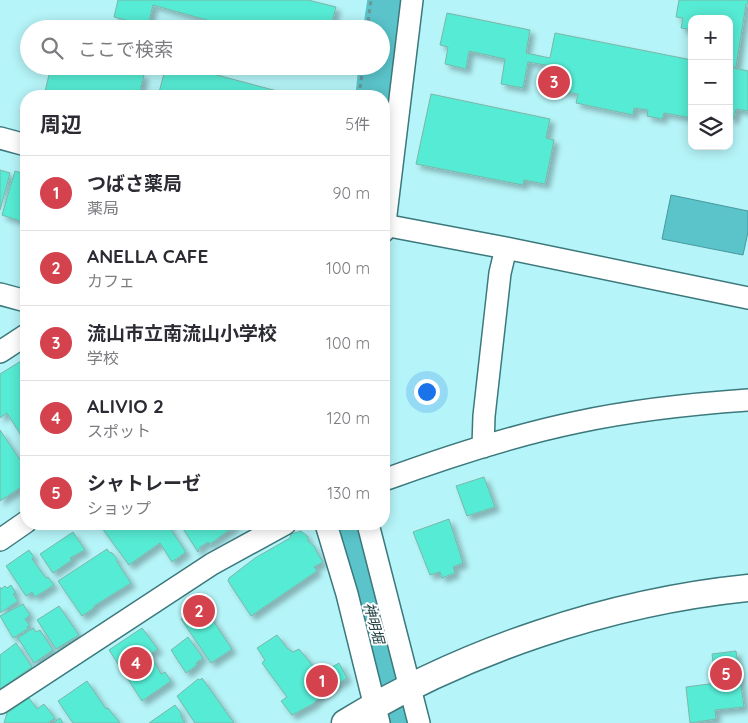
<!DOCTYPE html>
<html lang="ja">
<head>
<meta charset="utf-8">
<style>
	body { margin:0; font-family:Quicksand,"Noto Sans JP",sans-serif; background:#f7f7f7; color:#2b2b33 }
	.controls { position:absolute; right:15px; top:15px; display:grid; overflow:hidden; border-radius:10px; box-shadow:0 2px 12px #0003 }
	.controls button { width:45px; height:45px; display:grid; place-items:center; padding:0; border:0; border-bottom:1px solid #e1e1e2; background:#fff; color:#2b2b33; font:25px sans-serif }
	.you { position:absolute; left:426px; top:391px; width:18px; height:18px; margin:-12px; border:4px solid #fff; border-radius:50%; background:#1a73e8; box-shadow:0 0 0 8px #1a73e833 }
	.badge { display:grid; place-items:center; width:32px; height:32px; border-radius:50%; background:#d3424d; color:#fff; font-size:16px; font-weight:700 }
	.pin { position:absolute; translate:-50% -50%; border:2px solid #fff; box-shadow:0 1px 5px #0006 }
	.list { margin:0; padding:0; list-style:none }
	h2 { display:flex; justify-content:space-between; align-items:center; height:65px; margin:0; padding:0 20px; font-size:21px }
	h2 small { font-size:16px; font-weight:400; color:#7c7c81 }
	.list li { display:grid; grid-template-columns:32px 1fr auto; gap:15px; align-items:center; box-sizing:border-box; height:75px; padding:0 20px; border-top:1px solid #e1e1e2 }
	.list b { display:block; font-size:19px; white-space:nowrap }
	.list p { margin:0; font-size:16px; white-space:nowrap; color:#7c7c81 }
	.list em { font-size:16px; font-style:normal; color:#7c7c81 }
	.icon { flex:none; width:28px; height:28px; fill:none; stroke:currentColor; stroke-width:2; stroke-linecap:round; stroke-linejoin:round }
	.map { position:relative; flex:none; width:748px; height:723px; overflow:hidden }
	.search { position:absolute; background:#fff; box-shadow:0 2px 12px #0003; left:20px; top:20px; width:370px; height:55px; display:flex; align-items:center; gap:12px; box-sizing:border-box; padding:0 18px; border-radius:28px; color:#7c7c81; font-size:19px }
	.panel { position:absolute; background:#fff; box-shadow:0 2px 12px #0003; left:20px; top:90px; width:370px; height:440px; border-radius:20px }
	.map>svg:first-child { display:block }
</style>
</head>
<body>
<div class="map">
<svg width="748" height="723" viewBox="0 0 748 723">
	<defs>
		<filter id="shadow"><feDropShadow dx="4.5" dy="4.5" stdDeviation="2.5" flood-color="#0004"/></filter>
	</defs>
	<rect width="100%" height="100%" fill="#b5f4f8"/>
	<path fill="#5ac4ca" stroke="#47999e" d="M 671,195 L 748,211 L 748,232 L 743,255 L 662,239 Z"/>
	<g fill="none" stroke-linecap="round" stroke-linejoin="round">
		<path stroke="#5ac4ca" stroke-width="39" d="M 381,39 L 387,0
			M 375,96 L 378,66
			M 347,524 L 400,723"/>
	</g>
	<path fill="#56ebd4" stroke="#7bb6aa" filter="url(#shadow)" d="M 118,0 L 308,0 L 336,7 L 330,29 L 239,29 L 153,5 L 148,26 L 114,17 Z
		M 679,0 L 748,0 L 748,4 L 746,4 L 736,67 L 729,67 L 731,37 L 729,36 L 729,19 L 692,19 L 692,30 L 681,28 L 683,18 L 676,17 Z
		M 447,13 L 530,30 L 526,53 L 550,58 L 555,33 L 692,60 L 692,118 L 664,113 L 662,119 L 647,116 L 648,110 L 634,108 L 633,115 L 576,103 L 578,94 L 547,88 L 551,66 L 528,62 L 523,88 L 501,84 L 505,59 L 469,51 L 466,69 L 445,64 L 448,47 L 440,45 Z
		M 51,66 L 109,66 L 144,75 L 139,96 L 44,96 Z
		M 166,66 L 183,66 L 296,96 L 158,96 Z
		M 729,67 L 748,71 L 748,111 L 736,109 L 734,119 L 729,118 Z
		M 431,94 L 550,119 L 546,138 L 554,140 L 545,184 L 524,180 L 523,185 L 416,164 Z
		M 0,170 L 10,173 L 0,210 Z
		M 15,171 L 26,174 L 26,223 L 2,215 Z
		M 21,361 L 26,369 L 26,443 L 7,413 L 0,418 L 0,374 Z
		M 0,430 L 26,469 L 26,490 L 23,486 L 0,501 Z
		M 484,477 L 495,507 L 467,516 L 456,486 Z
		M 449,519 L 463,563 L 453,567 L 455,573 L 442,578 L 440,572 L 430,575 L 413,532 Z
		M 99,524 L 169,524 L 168,525 L 186,552 L 172,562 L 160,543 L 129,565 Z
		M 180,524 L 234,524 L 235,526 L 210,544 L 208,542 L 199,548 L 198,552 Z
		M 301,531 L 308,537 L 308,541 L 315,547 L 315,549 L 323,562 L 314,567 L 317,571 L 251,616 L 228,581 L 229,578 L 255,558 L 290,538 L 291,534 Z
		M 73,532 L 85,550 L 70,558 L 72,560 L 53,573 L 40,554 Z
		M 107,549 L 109,552 L 112,553 L 117,559 L 117,562 L 131,583 L 94,606 L 94,608 L 82,616 L 58,581 Z
		M 29,550 L 34,557 L 32,559 L 46,578 L 48,577 L 54,585 L 35,597 L 32,592 L 26,596 L 6,566 Z
		M 11,585 L 16,593 L 13,594 L 18,601 L 0,613 L 0,587 L 1,589 L 5,586 L 7,588 Z
		M 23,604 L 30,615 L 25,619 L 30,626 L 27,627 L 28,629 L 13,638 L 0,616 Z
		M 202,604 L 232,649 L 211,663 L 181,619 Z
		M 59,606 L 79,635 L 56,649 L 37,620 Z
		M 33,628 L 36,632 L 40,630 L 53,650 L 34,663 L 18,638 Z
		M 142,628 L 158,649 L 150,654 L 161,674 L 165,672 L 171,681 L 142,701 L 109,650 Z
		M 277,635 L 287,648 L 293,652 L 299,649 L 318,672 L 323,672 L 339,663 L 347,678 L 324,693 L 313,704 L 292,715 L 281,701 L 287,697 L 262,663 L 265,660 L 257,648 Z
		M 188,637 L 203,658 L 196,663 L 197,665 L 186,673 L 171,650 Z
		M 16,643 L 32,667 L 0,689 L 0,655 Z
		M 736,651 L 744,707 L 715,710 L 716,719 L 690,723 L 686,687 L 716,683 L 712,654 Z
		M 202,678 L 234,723 L 195,723 L 177,696 L 198,679 L 200,680 Z
		M 87,681 L 106,709 L 108,708 L 120,723 L 73,723 L 58,701 Z
		M 29,698 L 37,709 L 44,704 L 55,718 L 48,723 L 4,723 L 7,713 Z
		M 175,705 L 181,713 L 181,717 L 185,723 L 149,723 Z
		M 60,718 L 63,723 L 53,723 Z"/>
	<g fill="none" stroke-linecap="round" stroke-linejoin="round">
		<defs>
			<path id="minor" d="M 0,138 L 26,145
				M 384,225 L 506,248 L 748,298
				M 384,231 L 412,0
				M 0,294 L 26,301
				M 0,352 L 26,335
				M 483,447 L 484,416 L 500,273 L 506,248
				M 384,480 C 444,458 515,435 578,422 C 634,410 691,404 748,400
				M 326,524 L 347,594 L 379,723
				M 368,524 L 419,723
				M 0,540 L 26,522
				M 0,703 L 212,564 L 285,524"/>
			<path id="tertiary" d="M 345,723 C 464,651 609,602 748,588"/>
		</defs>
		<use href="#minor" stroke="#3c797d" stroke-width="24"/>
		<use href="#tertiary" stroke="#3c797d" stroke-width="29"/>
		<path stroke="#6a9699" stroke-width="3" stroke-dasharray="4 4" stroke-linecap="butt" d="M 367,29 L 371,0
			M 359,96 L 363,66"/>
		<use href="#minor" stroke="#fff" stroke-width="21"/>
		<use href="#tertiary" stroke="#fff" stroke-width="26"/>
	</g>
	<g text-anchor="middle" stroke-width="4" stroke-linejoin="round" paint-order="stroke">
		<g font-size="14" font-style="italic" fill="#133537" stroke="#fff">
			<text transform="translate(374 623) rotate(75)" y="5">神明堀</text>
		</g>
	</g>
</svg>
<div class="controls">
<button>+</button>
<button>−</button>
<button><svg class="icon" aria-label="layers" viewBox="0 0 24 24"><path d="M12 4l9 5-9 5-9-5zM3 14l9 5 9-5"/></svg></button>
</div>
<div class="you"></div>
<div class="pin badge" style="left:322px;top:681px">1</div>
<div class="pin badge" style="left:199px;top:611px">2</div>
<div class="pin badge" style="left:554px;top:82px">3</div>
<div class="pin badge" style="left:136px;top:663px">4</div>
<div class="pin badge" style="left:726px;top:674px">5</div>
<div class="search"><svg class="icon" aria-label="search" viewBox="0 0 24 24"><circle cx="10" cy="10" r="6"/><path d="M15 15l6 6"/></svg>ここで検索</div>
<section class="panel">
<h2>周辺<small>5件</small></h2>
<ul class="list">
<li><span class="badge">1</span><div><b>つばさ薬局</b><p>薬局</p></div><em>90 m</em></li>
<li><span class="badge">2</span><div><b>ANELLA CAFE</b><p>カフェ</p></div><em>100 m</em></li>
<li><span class="badge">3</span><div><b>流山市立南流山小学校</b><p>学校</p></div><em>100 m</em></li>
<li><span class="badge">4</span><div><b>ALIVIO 2</b><p>スポット</p></div><em>120 m</em></li>
<li><span class="badge">5</span><div><b>シャトレーゼ</b><p>ショップ</p></div><em>130 m</em></li>
</ul>
</section>
</div>
</body>
</html>
